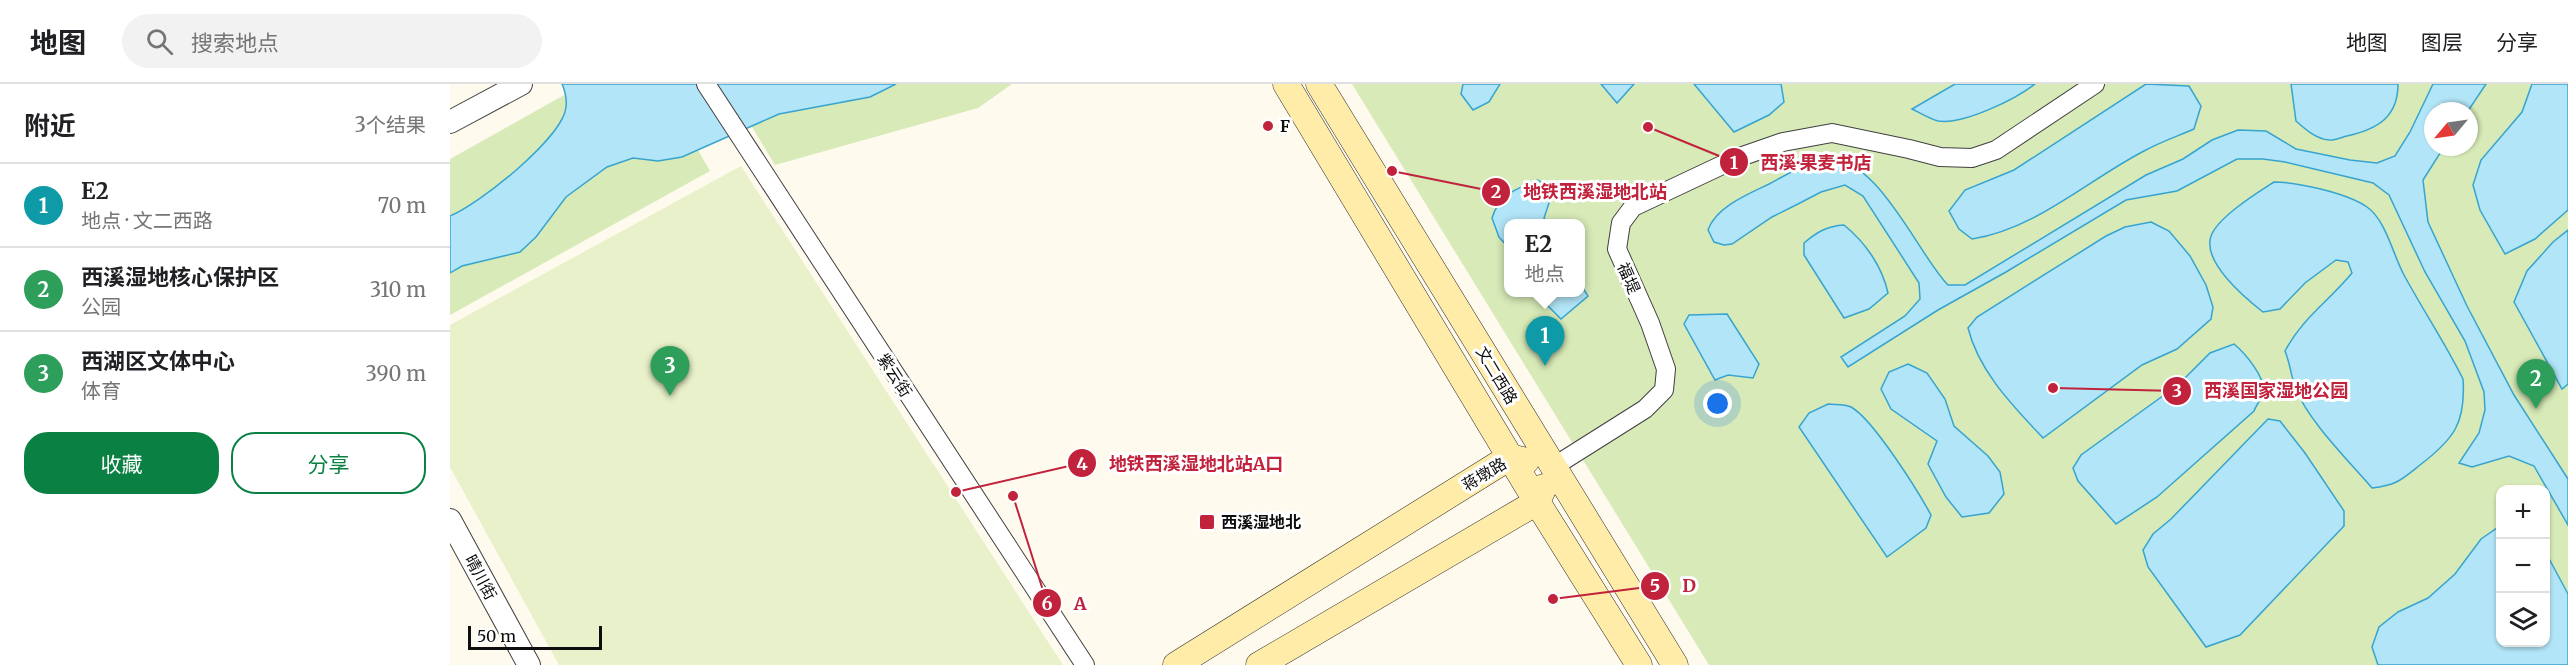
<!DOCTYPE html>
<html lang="zh">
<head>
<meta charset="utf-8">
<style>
	body { margin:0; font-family:Merriweather,"Noto Sans SC",serif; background:#f2f2f2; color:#202124 }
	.controls { position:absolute; right:18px; bottom:18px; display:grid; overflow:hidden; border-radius:12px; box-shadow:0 2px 4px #0004 }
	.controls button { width:54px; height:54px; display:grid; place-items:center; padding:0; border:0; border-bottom:2px solid #e0e0e0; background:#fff; color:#202124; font:30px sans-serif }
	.compass { position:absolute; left:1974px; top:18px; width:54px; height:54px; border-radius:50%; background:#fff; box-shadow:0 2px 4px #0004; rotate:241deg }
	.scale { position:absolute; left:18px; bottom:15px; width:134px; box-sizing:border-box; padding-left:6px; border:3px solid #0e0e0e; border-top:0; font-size:16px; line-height:21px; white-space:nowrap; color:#0e0e0e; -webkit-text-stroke:4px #fff; paint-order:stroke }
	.you { position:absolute; left:1268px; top:320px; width:21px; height:21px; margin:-15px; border:4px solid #fff; border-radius:50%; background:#1a73e8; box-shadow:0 0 0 9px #1a73e833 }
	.badge { display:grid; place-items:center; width:39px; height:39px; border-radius:50%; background:#0b8043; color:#fff; font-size:20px; font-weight:700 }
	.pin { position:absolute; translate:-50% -50px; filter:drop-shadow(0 2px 3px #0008) }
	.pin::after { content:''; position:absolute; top:32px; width:21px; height:18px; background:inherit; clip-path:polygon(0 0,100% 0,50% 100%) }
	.popup { position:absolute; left:1054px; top:135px; width:81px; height:78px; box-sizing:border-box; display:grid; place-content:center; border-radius:12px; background:#fff; filter:drop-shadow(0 2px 4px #0005); font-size:20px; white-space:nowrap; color:#757577 }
	.popup b { font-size:22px; color:#202124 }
	.popup::after { content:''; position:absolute; left:50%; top:100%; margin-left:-12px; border:12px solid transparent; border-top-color:#fff }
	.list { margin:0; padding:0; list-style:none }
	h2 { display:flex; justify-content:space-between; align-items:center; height:78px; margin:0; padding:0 24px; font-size:26px }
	h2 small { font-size:20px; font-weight:400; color:#757577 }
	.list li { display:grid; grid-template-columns:39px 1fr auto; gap:18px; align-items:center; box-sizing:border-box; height:84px; padding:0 24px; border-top:2px solid #e0e0e0 }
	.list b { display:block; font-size:22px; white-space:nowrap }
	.list p { margin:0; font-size:20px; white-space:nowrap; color:#757577 }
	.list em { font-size:20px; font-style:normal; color:#757577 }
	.actions { display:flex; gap:12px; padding:18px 24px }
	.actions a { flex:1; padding:14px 0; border:2px solid #0b8043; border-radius:24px; text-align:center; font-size:21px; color:#0b8043 }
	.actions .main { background:#0b8043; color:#fff }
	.icon { flex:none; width:33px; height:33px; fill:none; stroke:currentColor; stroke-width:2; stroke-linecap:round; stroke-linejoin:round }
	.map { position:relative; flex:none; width:2118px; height:581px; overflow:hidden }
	header { display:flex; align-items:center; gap:36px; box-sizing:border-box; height:84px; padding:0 30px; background:#fff; border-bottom:2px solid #e0e0e0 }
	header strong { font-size:28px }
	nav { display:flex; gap:33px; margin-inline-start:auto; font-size:21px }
	.search { width:420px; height:54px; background:#f2f2f2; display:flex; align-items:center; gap:15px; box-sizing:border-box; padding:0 21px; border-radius:33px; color:#757577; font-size:22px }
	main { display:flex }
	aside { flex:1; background:#fff }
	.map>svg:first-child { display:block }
</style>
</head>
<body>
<header>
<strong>地图</strong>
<div class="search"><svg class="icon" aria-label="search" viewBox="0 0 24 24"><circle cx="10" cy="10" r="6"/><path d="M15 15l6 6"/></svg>搜索地点</div>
<nav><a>地图</a><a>图层</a><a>分享</a></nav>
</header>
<main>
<aside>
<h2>附近<small>3个结果</small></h2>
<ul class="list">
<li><span class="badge" style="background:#0f9aa8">1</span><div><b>E2</b><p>地点 · 文二西路</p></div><em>70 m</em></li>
<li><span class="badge" style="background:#2e9e5b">2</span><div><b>西溪湿地核心保护区</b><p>公园</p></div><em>310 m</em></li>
<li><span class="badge" style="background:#2e9e5b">3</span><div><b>西湖区文体中心</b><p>体育</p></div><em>390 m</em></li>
</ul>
<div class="actions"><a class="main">收藏</a><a>分享</a></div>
</aside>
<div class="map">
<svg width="2118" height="581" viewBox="0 0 2118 581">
	<rect width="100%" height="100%" fill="#fffaee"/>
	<path fill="#d7eab7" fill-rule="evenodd" d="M 134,0 L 210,0 L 260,87 L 0,231 L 0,75 Z
		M 276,0 L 562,0 L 528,24 L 325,81 Z
		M 902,0 L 2118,0 L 2118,581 L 1259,581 ZM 1983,27 L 2019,27 L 2019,63 L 1983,63 ZM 1059,140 L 1131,140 L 1131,208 L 1059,208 ZM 2050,406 L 2096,406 L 2096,558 L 2050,558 Z"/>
	<path fill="#e8f1c9" d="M 291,82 L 613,581 L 109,581 L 0,383 L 0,241 Z"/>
	<path fill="#b2e5f7" stroke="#37a4d0" stroke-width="1.5" d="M 112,0 L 446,0 L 420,13 L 329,30 L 232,73 L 208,77 L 183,74 L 157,83 L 116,113 L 86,153 L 70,168 L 12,182 L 0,189 L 0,132 C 28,121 113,54 116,23 C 117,16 115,6 112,0 Z
		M 1013,0 L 1050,0 L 1039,18 L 1023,26 L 1011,10 Z
		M 1151,0 L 1184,0 L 1167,19 Z
		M 1244,0 L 1331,0 L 1334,18 L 1319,31 L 1284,48 Z
		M 1505,0 L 1585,0 C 1566,15 1513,41 1488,37 C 1480,35 1470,29 1462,25 Z
		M 1696,0 L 1739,2 L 1751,22 L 1744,45 C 1728,52 1710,58 1694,67 C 1638,96 1586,145 1522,155 L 1509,145 L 1499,127 L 1515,106 L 1564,86 Z
		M 1841,0 L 1948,0 C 1948,33 1928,45 1897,52 C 1892,53 1884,57 1879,56 C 1866,55 1855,45 1846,37 Z
		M 1983,0 L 2036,0 L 2018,27 L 1983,27 L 1983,63 L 1994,63 L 1973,96 L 1978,138 L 2017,222 L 2064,311 L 2118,395 L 2118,441 L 2084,382 L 2059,372 L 2022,383 L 2009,379 L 2029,349 L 2035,326 L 2034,308 L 2015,257 L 1975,188 L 1939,111 L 1923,99 L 1835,78 L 1813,75 L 1787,75 L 1727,107 L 1676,116 L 1556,188 L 1488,226 L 1398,283 L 1391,273 L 1455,232 L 1470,215 L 1469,199 L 1413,112 L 1395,101 L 1371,108 L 1348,120 L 1322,133 L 1282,160 L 1274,161 L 1264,158 L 1258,146 C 1266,123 1298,110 1319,100 C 1336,91 1355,79 1374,76 C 1426,67 1468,171 1498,201 L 1515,201 L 1696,91 L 1733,75 L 1762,56 L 1788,46 L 1816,47 L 1846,65 L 1900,76 L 1927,79 L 1945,72 L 1960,48 Z
		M 2082,0 L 2118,0 L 2118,126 L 2085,155 L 2055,170 L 2030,126 L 2023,101 L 2031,76 L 2072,28 Z
		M 1088,96 L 1099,104 L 1099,119 L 1094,134 L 1098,139 L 1059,140 L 1059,164 L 1049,153 L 1042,134 C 1050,109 1065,106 1088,96 Z
		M 1824,98 C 1847,98 1897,109 1917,123 C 1936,136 1943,171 1954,191 C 1973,226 1995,259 2013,295 C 2016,339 2004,355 1970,381 C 1951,396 1947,401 1922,404 C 1898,376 1858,337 1845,303 C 1841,291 1840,279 1835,267 C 1853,233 1879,217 1902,189 L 1898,178 L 1886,176 L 1855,199 L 1830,225 L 1813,228 C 1795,214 1752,178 1761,152 C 1768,133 1807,109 1824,98 Z
		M 1701,138 L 1719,147 L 1740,172 L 1756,201 L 1763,223 L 1761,235 L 1727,265 L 1692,281 L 1593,354 C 1563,322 1529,288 1518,244 L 1527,233 L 1656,152 L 1675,143 Z
		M 1394,141 C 1415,158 1432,182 1438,209 L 1419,225 L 1394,234 L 1354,171 L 1354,159 C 1367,148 1377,142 1394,141 Z
		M 2118,146 L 2118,300 L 2112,305 L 2064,218 L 2077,187 L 2103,158 Z
		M 1131,201 L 1138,212 L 1111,235 L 1095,219 L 1089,209 L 1131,208 Z
		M 1277,230 L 1309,280 L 1303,294 L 1278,291 L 1265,296 L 1234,240 L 1239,231 Z
		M 1784,260 C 1795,269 1817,295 1813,309 C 1812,315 1806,321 1804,327 L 1707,413 L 1666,440 L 1628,397 L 1623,384 L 1631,371 L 1728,301 L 1760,269 Z
		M 1458,280 L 1477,289 L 1495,315 L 1504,342 L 1538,372 L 1550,388 L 1554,410 L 1539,429 L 1512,433 L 1496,413 L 1478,380 L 1487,357 L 1441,325 L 1431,305 L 1439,288 Z
		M 1378,320 C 1385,321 1394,320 1401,323 C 1423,335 1468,407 1481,431 L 1476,444 L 1437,473 L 1349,343 L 1359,329 Z
		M 1818,335 L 1830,337 L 1855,369 L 1894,427 L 1894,442 L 1790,551 L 1756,563 L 1698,483 L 1693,466 L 1703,450 L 1721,435 Z
		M 2050,442 L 2050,558 L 2096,558 L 2096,469 L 2118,510 L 2118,581 L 1928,581 L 1922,563 L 1929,543 L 1948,528 L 1978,514 L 2005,490 L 2031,455 Z"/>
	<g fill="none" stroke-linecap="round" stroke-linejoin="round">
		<defs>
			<path id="minor" d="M 256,0 L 635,581
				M 1103,383 L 1195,325 L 1214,306 L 1216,285 L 1200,239 L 1167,165 L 1171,139 L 1183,123 L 1287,74 L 1333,58 L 1382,49 L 1459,65 L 1490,73 L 1522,74 L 1546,66 L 1645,0"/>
			<path id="tertiary" d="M 0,38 L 71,0
				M 0,436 L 79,581"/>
			<path id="secondary" d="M 836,0 L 1087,418 L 1189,581
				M 869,0 L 1225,581
				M 726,581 L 1060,373 L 1076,377
				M 809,581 L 1087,418 L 1094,403"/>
		</defs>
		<use href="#minor" stroke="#414141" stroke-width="20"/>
		<use href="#tertiary" stroke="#414141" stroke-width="24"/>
		<use href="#secondary" stroke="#303030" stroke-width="27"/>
		<use href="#minor" stroke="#fff" stroke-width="18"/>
		<use href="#tertiary" stroke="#fff" stroke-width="22"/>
		<use href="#secondary" stroke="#ffeca9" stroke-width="26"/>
	</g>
	<g fill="#c1223c" stroke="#fff" stroke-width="2">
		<circle cx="818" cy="42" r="6"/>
		<rect x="749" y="430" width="16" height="16" rx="3"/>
	</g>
	<g text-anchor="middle" stroke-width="6" stroke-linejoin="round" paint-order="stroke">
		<g font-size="16" font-weight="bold" fill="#0e0e0e" stroke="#fff" text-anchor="start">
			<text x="830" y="48">F</text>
			<text x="771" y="444">西溪湿地北</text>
		</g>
		<g font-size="16" fill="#0e0e0e" stroke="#fff">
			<text transform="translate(1179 194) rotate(66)" y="6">福堤</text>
			<text transform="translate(445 291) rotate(57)" y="6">紫云街</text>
			<text transform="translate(1047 291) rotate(59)" y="6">文二西路</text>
			<text transform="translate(1034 390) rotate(-31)" y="6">蒋墩路</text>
			<text transform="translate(31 493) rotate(62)" y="6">晴川街</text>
		</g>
	</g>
	<path fill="none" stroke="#c1223c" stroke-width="2" d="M1198 43L1284 78M942 87L1046 108M1603 304L1727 307M506 408L632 379M1103 515L1205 502M563 412L597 519"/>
	<g fill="#c1223c" stroke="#fff" stroke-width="2">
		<circle cx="1198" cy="43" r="6"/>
		<circle cx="942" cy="87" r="6"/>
		<circle cx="1603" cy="304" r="6"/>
		<circle cx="506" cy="408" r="6"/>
		<circle cx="1103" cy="515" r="6"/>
		<circle cx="563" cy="412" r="6"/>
		<circle cx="1284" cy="78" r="15"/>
		<circle cx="1046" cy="108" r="15"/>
		<circle cx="1727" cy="307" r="15"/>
		<circle cx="632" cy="379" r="15"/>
		<circle cx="1205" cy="502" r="15"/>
		<circle cx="597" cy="519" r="15"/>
	</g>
	<g font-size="18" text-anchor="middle" font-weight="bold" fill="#fff">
		<text x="1284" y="85">1</text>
		<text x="1046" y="114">2</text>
		<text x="1727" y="313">3</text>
		<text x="632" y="386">4</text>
		<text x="1205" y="508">5</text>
		<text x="597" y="526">6</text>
	</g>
	<g font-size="18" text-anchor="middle" font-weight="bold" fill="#c1223c" stroke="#fff" stroke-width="6" stroke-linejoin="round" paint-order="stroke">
		<text x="1366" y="85">西溪·果麦书店</text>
		<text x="1145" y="114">地铁西溪湿地北站</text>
		<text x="1826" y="313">西溪国家湿地公园</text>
		<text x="746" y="386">地铁西溪湿地北站A口</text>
		<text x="1239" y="508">D</text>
		<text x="630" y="526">A</text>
	</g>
</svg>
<div class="controls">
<button>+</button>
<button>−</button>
<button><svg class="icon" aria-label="layers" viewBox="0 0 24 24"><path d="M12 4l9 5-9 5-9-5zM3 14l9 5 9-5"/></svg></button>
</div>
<svg class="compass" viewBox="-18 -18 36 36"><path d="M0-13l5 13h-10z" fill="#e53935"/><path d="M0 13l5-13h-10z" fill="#757577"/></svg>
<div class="scale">50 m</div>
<div class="you"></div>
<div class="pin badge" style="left:1095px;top:282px;background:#0f9aa8">1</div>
<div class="popup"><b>E2</b>地点</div>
<div class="pin badge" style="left:2086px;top:325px;background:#2e9e5b">2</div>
<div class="pin badge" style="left:220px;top:312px;background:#2e9e5b">3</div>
</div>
</main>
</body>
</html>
